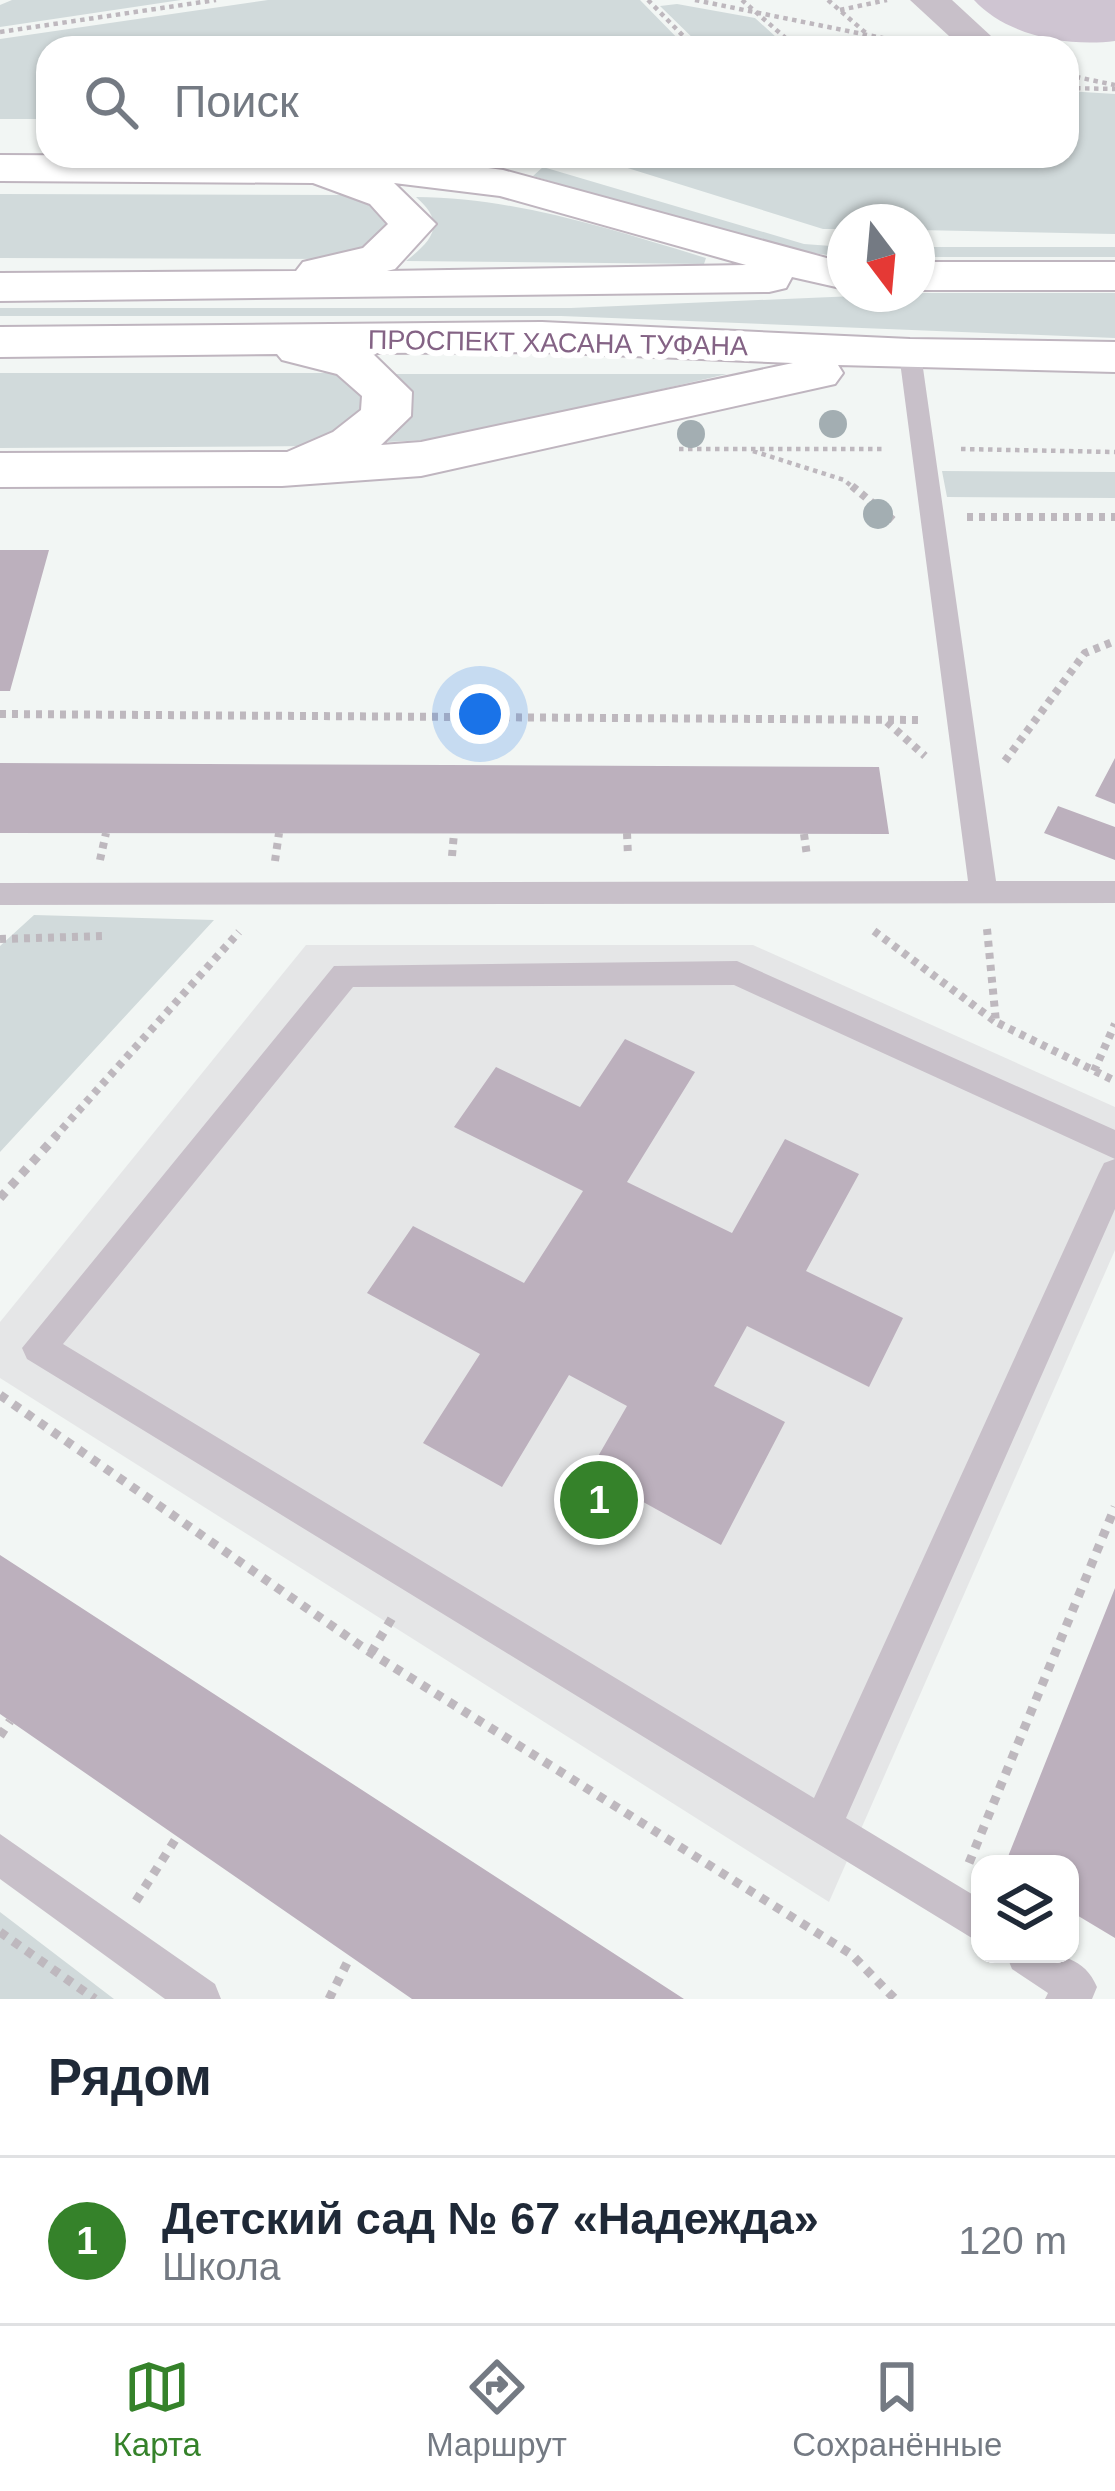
<!DOCTYPE html>
<html lang="ru">
<head>
<meta charset="utf-8">
<style>
	body { margin:0; font-family:Helvetica,sans-serif; background:#f6f6f7; color:#1f2937 }
	.controls { position:absolute; right:36px; bottom:36px; display:grid; overflow:hidden; border-radius:24px; box-shadow:0 3px 9px #0004 }
	.controls button { width:108px; height:108px; display:grid; place-items:center; padding:0; border:0; border-bottom:3px solid #e0e1e3; background:#fff; color:#1f2937; font:60px sans-serif }
	.compass { position:absolute; left:827px; top:204px; width:108px; height:108px; border-radius:50%; background:#fff; box-shadow:0 3px 9px #0004; rotate:164deg }
	.you { position:absolute; left:480px; top:714px; width:42px; height:42px; margin:-30px; border:9px solid #fff; border-radius:50%; background:#1a73e8; box-shadow:0 0 0 18px #1a73e833 }
	.badge { display:grid; place-items:center; width:78px; height:78px; border-radius:50%; background:#35822a; color:#fff; font-size:39px; font-weight:700 }
	.pin { position:absolute; translate:-50% -50%; border:6px solid #fff; box-shadow:0 3px 12px #0006 }
	.list { margin:0; padding:0; list-style:none }
	h2 { display:flex; justify-content:space-between; align-items:center; height:156px; margin:0; padding:0 48px; font-size:51px }
	h2 small { font-size:39px; font-weight:400; color:#747a83 }
	.list li { display:grid; grid-template-columns:78px 1fr auto; gap:36px; align-items:center; box-sizing:border-box; height:168px; padding:0 48px; border-top:3px solid #e0e1e3 }
	.list b { display:block; font-size:45px; white-space:nowrap }
	.list p { margin:0; font-size:39px; white-space:nowrap; color:#747a83 }
	.list em { font-size:39px; font-style:normal; color:#747a83 }
	.icon { flex:none; width:66px; height:66px; fill:none; stroke:currentColor; stroke-width:2; stroke-linecap:round; stroke-linejoin:round }
	.map { position:relative; flex:none; width:1115px; height:1999px; overflow:hidden }
	.search { position:absolute; background:#fff; box-shadow:0 3px 9px #0004; left:36px; right:36px; top:36px; height:132px; display:flex; align-items:center; gap:30px; box-sizing:border-box; padding:0 42px; border-radius:36px; color:#747a83; font-size:45px }
	.sheet { height:324px; background:#fff }
	nav { display:flex; justify-content:space-around; align-items:center; box-sizing:border-box; height:168px; border-top:3px solid #e0e1e3; background:#fff; font-size:33px; color:#747a83 }
	nav a { display:grid; justify-items:center; gap:6px }
	nav .on { color:#35822a }
	.map>svg:first-child { display:block }
</style>
</head>
<body>
<div class="map">
<svg width="1115" height="1999" viewBox="0 0 1115 1999">
	<rect width="100%" height="100%" fill="#f2f6f4"/>
	<path fill="#e5e6e7" d="M 306,945 L 753,945 L 1115,1107 L 1115,1250 L 829,1902 L 0,1378 L 0,1322 Z"/>
	<path fill="#d1dadb" d="M 12,0 L 181,0 L 0,27 L 0,5 Z
		M 268,0 L 640,0 L 687,48 L 48,48 L 48,119 L 0,119 L 0,39 Z
		M 677,4 L 755,18 L 788,48 L 703,48 L 660,6 Z
		M 1067,91 L 1115,94 L 1115,234 L 917,230 L 917,222 L 845,222 L 845,229 L 823,229 L 589,156 L 1067,156 Z
		M 543,167 L 804,244 L 845,247 L 845,257 L 771,248 L 533,176 Z
		M 0,194 L 346,195 L 384,208 L 393,221 L 389,234 L 344,259 L 0,258 Z
		M 416,197 C 518,198 609,229 706,258 L 704,264 L 406,261 C 434,239 446,223 416,197 Z
		M 917,247 L 1115,247 L 1115,257 L 917,257 Z
		M 925,293 L 1115,293 L 1115,338 L 561,316 L 0,316 L 0,308 L 571,308 Z
		M 0,373 L 333,373 L 358,391 L 367,410 L 316,446 L 0,448 Z
		M 392,374 L 727,374 L 447,439 L 386,442 L 404,419 Z
		M 942,471 L 1115,472 L 1115,498 L 947,497 Z
		M 34,915 L 214,920 L 0,1152 L 0,946 Z
		M 0,1912 L 114,1999 L 0,1999 Z"/>
	<path fill="#cfc5d2" d="M 974,0 L 1115,0 L 1115,41 C 1068,47 1007,36 974,0 Z"/>
	<path fill="#bcb0bd" d="M 0,550 L 49,550 L 10,691 L 0,691 Z
		M 1115,758 L 1115,804 L 1095,796 Z
		M 0,763 L 879,767 L 889,834 L 0,833 Z
		M 1058,806 L 1115,827 L 1115,860 L 1044,833 Z
		M 625,1039 L 695,1072 L 627,1182 L 732,1233 L 785,1139 L 859,1174 L 806,1271 L 903,1318 L 869,1387 L 747,1326 L 714,1386 L 785,1422 L 721,1545 L 589,1472 L 627,1406 L 569,1375 L 502,1487 L 423,1443 L 480,1354 L 367,1293 L 413,1226 L 524,1283 L 583,1191 L 454,1127 L 496,1067 L 580,1107 Z
		M 0,1555 L 684,1999 L 412,1999 L 0,1714 Z
		M 1115,1588 L 1115,1938 L 1070,1911 L 1070,1864 L 1005,1864 Z"/>
	<g fill="none" stroke-linecap="round" stroke-linejoin="round">
		<defs>
			<path id="secondary" d="M 0,155 L 407,157 L 503,170 L 845,263 L 845,289 L 792,277 L 786,288 L 769,292 L 0,301 L 0,273 L 296,271 L 303,262 L 363,248 L 388,224 L 370,204 L 313,183 L 0,181 ZM 394,183 L 500,196 L 746,265 L 387,271 L 395,269 L 436,224 Z
				M 917,262 L 1115,262 L 1115,290 L 917,290 Z
				M 542,322 L 910,339 L 1115,342 L 1115,372 L 838,365 L 843,373 L 835,384 L 421,476 L 282,486 L 0,487 L 0,453 L 287,452 L 333,432 L 361,410 L 362,396 L 337,374 L 282,360 L 277,354 L 0,357 L 0,327 ZM 542,352 L 793,363 L 421,442 L 381,445 L 411,416 L 412,392 L 372,353 Z"/>
		</defs>
		<use href="#secondary" stroke="#bfb5bf" stroke-width="4"/>
		<path stroke="#beb8be" stroke-width="4.5" stroke-dasharray="4.5 4.5" stroke-linecap="butt" d="M 648,0 L 695,48
			M 695,0 L 917,45
			M 742,0 L 797,48
			M 828,0 L 867,34
			M 840,10 L 887,0
			M 0,32 L 216,0
			M 872,36 L 886,48
			M 1067,75 L 1115,85
			M 1067,88 L 1115,89
			M 679,449 L 886,449
			M 961,449 L 1115,452
			M 753,451 L 844,480 L 855,489"/>
		<path stroke="#beb8be" stroke-width="8" stroke-dasharray="6 6" stroke-linecap="butt" d="M 852,486 L 893,520
			M 967,517 L 1115,517
			M 0,714 L 922,720
			M 887,722 L 925,756
			M 1005,761 L 1085,653 L 1115,641
			M 627,833 L 628,856
			M 804,834 L 807,856
			M 452,856 L 454,833
			M 100,860 L 106,833
			M 275,861 L 279,833
			M 987,929 L 996,1022 L 1115,1081
			M 874,931 L 996,1022
			M 0,939 L 106,936
			M 1094,1071 L 1115,1024
			M 54,1138 L 239,932"/>
		<path stroke="#beb8be" stroke-width="9" stroke-dasharray="8 8" stroke-linecap="butt" d="M 0,1198 L 57,1135
			M 0,1395 L 371,1653 L 851,1954 L 895,1999
			M 371,1653 L 395,1613
			M 0,1736 L 10,1721
			M 969,1863 L 1115,1507
			M 136,1901 L 177,1837
			M 0,1932 L 95,1999
			M 329,1999 L 350,1957"/>
		<path fill="#c8c0c9" fill-rule="evenodd" d="M 910,347 L 921,354 L 996,881 L 1115,881 L 1115,903 L 0,905 L 0,883 L 968,881 L 899,354 Z
			M 737,961 L 1115,1130 L 1115,1159 L 734,985 L 353,987 L 63,1344 L 814,1798 L 1099,1173 L 1104,1163 L 1115,1159 L 1115,1209 L 846,1818 L 980,1899 L 980,1943 L 27,1359 L 22,1348 L 334,966 Z
			M 0,1834 L 215,1984 L 221,1999 L 165,1999 L 0,1879 Z
			M 1006,1954 C 1042,1954 1081,1948 1097,1987 L 1092,1999 L 1045,1999 L 1048,1993 L 1012,1969 Z"/>
		<path fill="#c8c0c9" fill-rule="evenodd" d="M 910,0 L 952,0 L 1004,48 L 962,48 Z"/>
		<use href="#secondary" fill="#fff" fill-rule="evenodd"/>
	</g>
	<g fill="#a3aeb2">
		<circle cx="833" cy="424" r="14"/>
		<circle cx="691" cy="434" r="14"/>
		<circle cx="878" cy="514" r="15"/>
	</g>
	<g text-anchor="middle" stroke-width="12" stroke-linejoin="round" paint-order="stroke">
		<g font-size="27" fill="#846385" stroke="#fff">
			<text transform="translate(558 343) rotate(1)" y="9">ПРОСПЕКТ ХАСАНА ТУФАНА</text>
		</g>
	</g>
</svg>
<div class="controls">
<button><svg class="icon" aria-label="layers" viewBox="0 0 24 24"><path d="M12 4l9 5-9 5-9-5zM3 14l9 5 9-5"/></svg></button>
</div>
<svg class="compass" viewBox="-18 -18 36 36"><path d="M0-13l5 13h-10z" fill="#e53935"/><path d="M0 13l5-13h-10z" fill="#747a83"/></svg>
<div class="you"></div>
<div class="pin badge" style="left:599px;top:1500px">1</div>
<div class="search"><svg class="icon" aria-label="search" viewBox="0 0 24 24"><circle cx="10" cy="10" r="6"/><path d="M15 15l6 6"/></svg>Поиск</div>
</div>
<section class="sheet">
<h2>Рядом<small></small></h2>
<ul class="list">
<li><span class="badge">1</span><div><b>Детский сад № 67 «Надежда»</b><p>Школа</p></div><em>120 m</em></li>
</ul>
</section>
<nav>
<a class="on"><svg class="icon" aria-label="map" viewBox="0 0 24 24"><path d="M3 6l6-2 6 2 6-2v14l-6 2-6-2-6 2zM9 4v14M15 6v14"/></svg>Карта</a>
<a><svg class="icon" aria-label="directions" viewBox="0 0 24 24"><path d="M12 3l9 9-9 9-9-9zM9 14v-3h6M13 9l2 2-2 2"/></svg>Маршрут</a>
<a><svg class="icon" aria-label="saved" viewBox="0 0 24 24"><path d="M7 4h10v16l-5-4-5 4z"/></svg>Сохранённые</a>
</nav>
</body>
</html>
